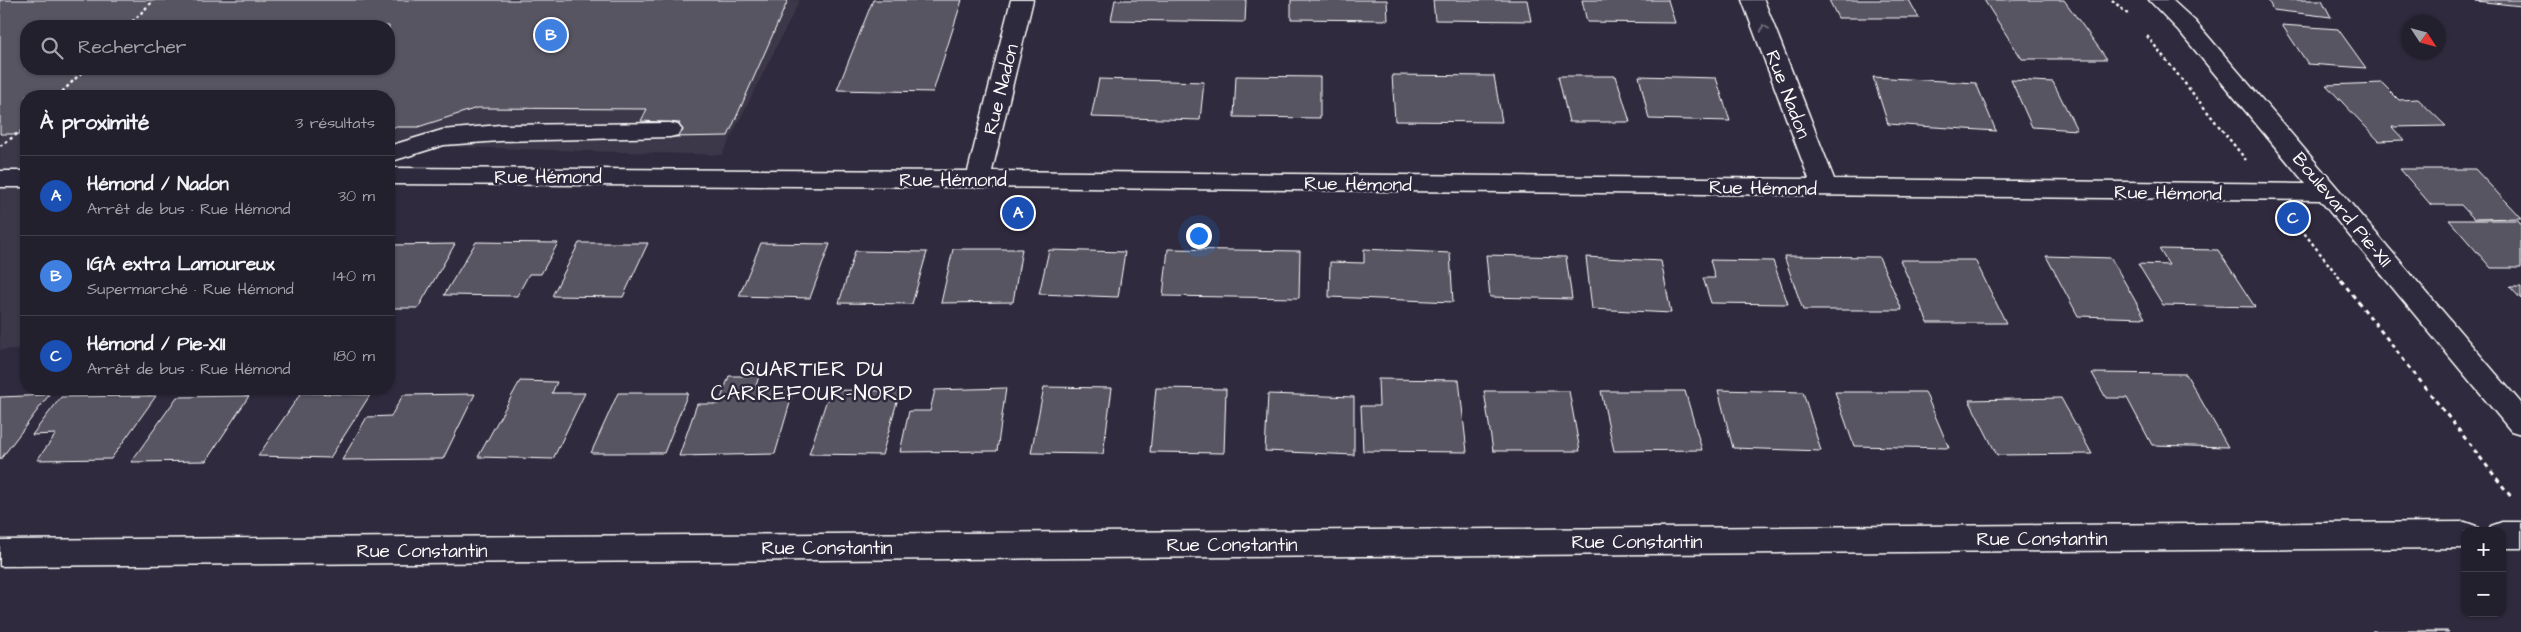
<!DOCTYPE html>
<html lang="fr">
<head>
<meta charset="utf-8">
<style>
	body { margin:0; font-family:"Architects Daughter",sans-serif; background:#2b2836; color:#f1f3f6 }
	.controls { position:absolute; right:15px; bottom:15px; display:grid; overflow:hidden; border-radius:10px; box-shadow:0 1px 4px #0004 }
	.controls button { width:45px; height:45px; display:grid; place-items:center; padding:0; border:0; border-bottom:1px solid #403e4a; background:#23202e; color:#f1f3f6; font:25px sans-serif }
	.compass { position:absolute; left:2401px; top:15px; width:45px; height:45px; border-radius:50%; background:#23202e; box-shadow:0 1px 4px #0004; rotate:126deg }
	.you { position:absolute; left:1198px; top:235px; width:18px; height:18px; margin:-12px; border:4px solid #fff; border-radius:50%; background:#1a73e8; box-shadow:0 0 0 8px #1a73e833 }
	.badge { display:grid; place-items:center; width:32px; height:32px; border-radius:50%; background:#8c9099; color:#fff; font-size:16px; font-weight:700 }
	.pin { position:absolute; translate:-50% -50%; border:2px solid #fff; box-shadow:0 1px 5px #0006 }
	.list { margin:0; padding:0; list-style:none }
	h2 { display:flex; justify-content:space-between; align-items:center; height:65px; margin:0; padding:0 20px; font-size:21px }
	h2 small { font-size:16px; font-weight:400; color:#a3a3aa }
	.list li { display:grid; grid-template-columns:32px 1fr auto; gap:15px; align-items:center; box-sizing:border-box; height:80px; padding:0 20px; border-top:1px solid #403e4a }
	.list b { display:block; font-size:19px; white-space:nowrap }
	.list p { margin:0; font-size:16px; white-space:nowrap; color:#a3a3aa }
	.list em { font-size:16px; font-style:normal; color:#a3a3aa }
	.icon { flex:none; width:28px; height:28px; fill:none; stroke:currentColor; stroke-width:2; stroke-linecap:round; stroke-linejoin:round }
	.map { position:relative; flex:none; width:2521px; height:632px; overflow:hidden }
	.search { position:absolute; background:#23202e; box-shadow:0 1px 4px #0004; left:20px; top:20px; width:375px; height:55px; display:flex; align-items:center; gap:12px; box-sizing:border-box; padding:0 18px; border-radius:20px; color:#a3a3aa; font-size:19px }
	.panel { position:absolute; background:#23202e; box-shadow:0 1px 4px #0004; left:20px; top:90px; width:375px; height:305px; border-radius:20px }
	.map>svg:first-child { display:block }
</style>
</head>
<body>
<div class="map">
<svg width="2521" height="632" viewBox="0 0 2521 632">
	<rect width="100%" height="100%" fill="#2f2a3d"/>
	<filter id="ink" filterUnits="userSpaceOnUse"><feTurbulence type="fractalNoise" baseFrequency=".02" numOctaves="2"/><feDisplacementMap in="SourceGraphic" scale="10" xChannelSelector="R" yChannelSelector="G"/><feConvolveMatrix kernelMatrix="1 2 1 2 8 2 1 2 1" color-interpolation-filters="sRGB"/></filter>
	<g filter="url(#ink)">
		<path fill="#3c3749" fill-rule="evenodd" d="M 0,0 L 800,0 L 722,155 L 389,145 L 389,96 L 26,96 L 26,348 L 0,350 ZM 26,26 L 389,26 L 389,69 L 26,69 Z"/>
		<path fill="#595564" stroke="#fff" fill-rule="evenodd" d="M 0,0 L 788,0 L 728,136 L 672,137 L 680,123 L 641,121 L 647,109 L 477,108 L 418,127 L 389,127 L 389,96 L 26,96 L 26,134 L 0,134 ZM 26,26 L 389,26 L 389,69 L 26,69 Z
			M 873,0 L 962,0 L 933,92 L 837,90 Z
			M 1115,0 L 1246,0 L 1245,22 L 1111,20 Z
			M 1291,0 L 1387,0 L 1388,20 L 1291,19 Z
			M 1433,0 L 1527,0 L 1531,21 L 1435,20 Z
			M 1582,0 L 1668,0 L 1675,23 L 1587,22 Z
			M 1829,0 L 1909,0 L 1919,18 L 1838,18 Z
			M 1984,0 L 2064,0 L 2107,59 L 2022,59 Z
			M 2268,0 L 2322,0 L 2331,17 L 2273,10 Z
			M 2475,0 L 2521,0 L 2521,6 L 2476,1 Z
			M 2282,25 L 2338,29 L 2366,68 L 2308,64 Z
			M 1392,75 L 1494,76 L 1502,122 L 1395,121 Z
			M 1236,76 L 1320,77 L 1320,118 L 1234,117 Z
			M 1558,76 L 1616,76 L 1630,122 L 1569,122 Z
			M 1639,76 L 1716,78 L 1730,121 L 1649,119 Z
			M 1873,77 L 1976,83 L 1996,131 L 1888,124 Z
			M 1099,79 L 1204,82 L 1200,120 L 1091,117 Z
			M 2011,80 L 2053,82 L 2077,130 L 2032,127 Z
			M 2382,83 L 2399,100 L 2418,99 L 2446,126 L 2392,127 L 2404,140 L 2379,141 L 2326,85 Z
			M 2400,169 L 2475,169 L 2521,218 L 2474,219 L 2461,205 L 2431,205 Z
			M 2449,220 L 2518,220 L 2521,224 L 2521,268 L 2491,268 Z
			M 476,242 L 558,243 L 541,274 L 529,274 L 517,296 L 444,295 Z
			M 579,243 L 648,243 L 623,297 L 552,296 Z
			M 761,243 L 830,244 L 810,298 L 739,296 Z
			M 455,244 L 418,308 L 389,308 L 389,245 Z
			M 953,249 L 1022,249 L 1013,302 L 941,303 Z
			M 1168,249 L 1300,251 L 1299,298 L 1163,296 Z
			M 1364,249 L 1450,253 L 1453,302 L 1329,297 L 1330,262 L 1364,263 Z
			M 2159,249 L 2218,250 L 2255,307 L 2163,305 L 2138,264 L 2169,265 Z
			M 1049,250 L 1125,252 L 1118,297 L 1039,294 Z
			M 855,251 L 927,252 L 912,304 L 839,303 Z
			M 1486,255 L 1566,257 L 1572,299 L 1490,297 Z
			M 1784,256 L 1879,257 L 1902,310 L 1803,310 Z
			M 2046,256 L 2111,258 L 2145,318 L 2078,316 Z
			M 1586,257 L 1661,261 L 1671,313 L 1592,309 Z
			M 1710,260 L 1773,261 L 1788,304 L 1711,303 L 1703,278 L 1715,278 Z
			M 1900,260 L 1975,260 L 2006,323 L 1928,323 Z
			M 2510,287 L 2521,287 L 2521,299 Z
			M 2092,373 L 2186,374 L 2228,447 L 2152,445 L 2127,398 L 2106,398 Z
			M 729,376 L 759,376 L 755,389 L 794,389 L 775,454 L 679,456 L 697,404 L 719,404 Z
			M 1378,379 L 1459,380 L 1467,452 L 1363,451 L 1361,406 L 1379,406 Z
			M 520,381 L 557,382 L 552,393 L 585,393 L 553,459 L 478,457 Z
			M 1044,387 L 1112,388 L 1103,454 L 1031,453 Z
			M 1006,388 L 997,451 L 900,452 L 909,411 L 930,411 L 935,390 Z
			M 1156,388 L 1226,389 L 1224,453 L 1150,452 Z
			M 830,390 L 900,391 L 882,455 L 809,454 Z
			M 1718,390 L 1803,392 L 1821,451 L 1733,448 Z
			M 1484,391 L 1569,391 L 1580,451 L 1493,451 Z
			M 1601,391 L 1685,391 L 1702,450 L 1614,451 Z
			M 1835,392 L 1925,392 L 1949,448 L 1854,446 Z
			M 301,393 L 370,395 L 330,458 L 258,456 Z
			M 618,393 L 688,393 L 664,453 L 591,453 Z
			M 475,394 L 443,459 L 342,460 L 367,417 L 391,416 L 403,395 Z
			M 1268,394 L 1354,397 L 1354,455 L 1265,451 Z
			M 49,395 L 0,460 L 0,397 Z
			M 156,396 L 111,459 L 37,460 L 56,434 L 32,435 L 61,397 Z
			M 249,396 L 206,461 L 131,462 L 177,397 Z
			M 2061,398 L 2092,454 L 1997,455 L 1969,400 Z
			M 2372,631 L 2448,631 L 2449,632 L 2373,632 Z"/>
		<g fill="none" stroke-linecap="round" stroke-linejoin="round">
			<defs>
				<path id="minor" d="M 1011,0 L 1033,0 L 992,171 L 1809,179 L 1742,0 L 1764,0 L 1834,179 L 2306,184 L 2179,31 L 2149,0 L 2172,0 L 2195,21 L 2521,403 L 2521,434 L 2511,431 L 2320,200 L 978,187 L 389,184 L 389,168 L 968,171 Z
					M 670,123 L 678,125 L 682,130 L 678,135 L 670,137 L 500,141 L 444,145 L 389,162 L 389,146 L 442,130 L 500,125 Z
					M 0,171 L 26,171 L 26,187 L 0,187 Z
					M 2465,522 L 2476,526 L 2479,531 L 2465,531 L 2465,548 L 0,566 L 0,540 Z
					M 2502,522 L 2521,522 L 2521,548 L 2502,548 L 2502,531 L 2488,531 L 2491,526 Z"/>
			</defs>
			<use href="#minor" stroke="#fff" stroke-width="3"/>
			<path stroke="#fff" stroke-width="2.5" stroke-dasharray="3 3" stroke-linecap="butt" d="M 2112,0 L 2130,16
				M 128,26 L 154,0
				M 2147,36 L 2246,160
				M 58,96 L 85,69
				M 0,146 L 26,128
				M 2297,224 L 2342,281"/>
			<path stroke="#fff" stroke-width="3" stroke-dasharray="4.5 4.5" stroke-linecap="butt" d="M 2341,280 L 2512,498"/>
			<use href="#minor" fill="#2f2a3d" fill-rule="evenodd"/>
		</g>
		<defs><path id="oneway-chevron" d="M-2-3.5L2.5 0L-2 3.5" fill="none" stroke-width="1.6" stroke-linecap="round" stroke-linejoin="round" transform="scale(1.25)"/></defs>
		<use stroke="#6d6a77" href="#oneway-chevron" transform="translate(1764 28) rotate(-111)"/>
	</g>
	<g text-anchor="middle" stroke-width="5" stroke-linejoin="round" paint-order="stroke">
		<g font-size="19" fill="#fff" stroke="#2f2a3d">
			<text transform="translate(1000 89) rotate(-76)" y="7">Rue Nadon</text>
			<text transform="translate(1789 94) rotate(69)" y="7">Rue Nadon</text>
			<text x="548" y="183">Rue Hémond</text>
			<text x="953" y="186">Rue Hémond</text>
			<text transform="translate(1358 183) rotate(1)" y="7">Rue Hémond</text>
			<text transform="translate(1763 187) rotate(1)" y="7">Rue Hémond</text>
			<text transform="translate(2168 192) rotate(1)" y="7">Rue Hémond</text>
			<text transform="translate(2343 209) rotate(50)" y="7">Boulevard Pie-XII</text>
			<text x="2042" y="545">Rue Constantin</text>
			<text x="1637" y="548">Rue Constantin</text>
			<text x="1232" y="551">Rue Constantin</text>
			<text x="827" y="554">Rue Constantin</text>
			<text x="422" y="557">Rue Constantin</text>
		</g>
		<g font-size="21" letter-spacing="1" fill="#fff" stroke="#2f2a3d">
			<text x="812" y="376">QUARTIER DU<tspan x="812" dy="24">CARREFOUR-NORD</tspan></text>
		</g>
	</g>
</svg>
<div class="controls">
<button>+</button>
<button>−</button>
</div>
<svg class="compass" viewBox="-18 -18 36 36"><path d="M0-13l5 13h-10z" fill="#e53935"/><path d="M0 13l5-13h-10z" fill="#a3a3aa"/></svg>
<div class="you"></div>
<div class="pin badge" style="left:1018px;top:213px;background:#1a4fb4">A</div>
<div class="pin badge" style="left:551px;top:35px;background:#3f7fe0">B</div>
<div class="pin badge" style="left:2293px;top:218px;background:#1a4fb4">C</div>
<div class="search"><svg class="icon" aria-label="search" viewBox="0 0 24 24"><circle cx="10" cy="10" r="6"/><path d="M15 15l6 6"/></svg>Rechercher</div>
<section class="panel">
<h2>À proximité<small>3 résultats</small></h2>
<ul class="list">
<li><span class="badge" style="background:#1a4fb4">A</span><div><b>Hémond / Nadon</b><p>Arrêt de bus · Rue Hémond</p></div><em>30 m</em></li>
<li><span class="badge" style="background:#3f7fe0">B</span><div><b>IGA extra Lamoureux</b><p>Supermarché · Rue Hémond</p></div><em>140 m</em></li>
<li><span class="badge" style="background:#1a4fb4">C</span><div><b>Hémond / Pie-XII</b><p>Arrêt de bus · Rue Hémond</p></div><em>180 m</em></li>
</ul>
</section>
</div>
</body>
</html>
